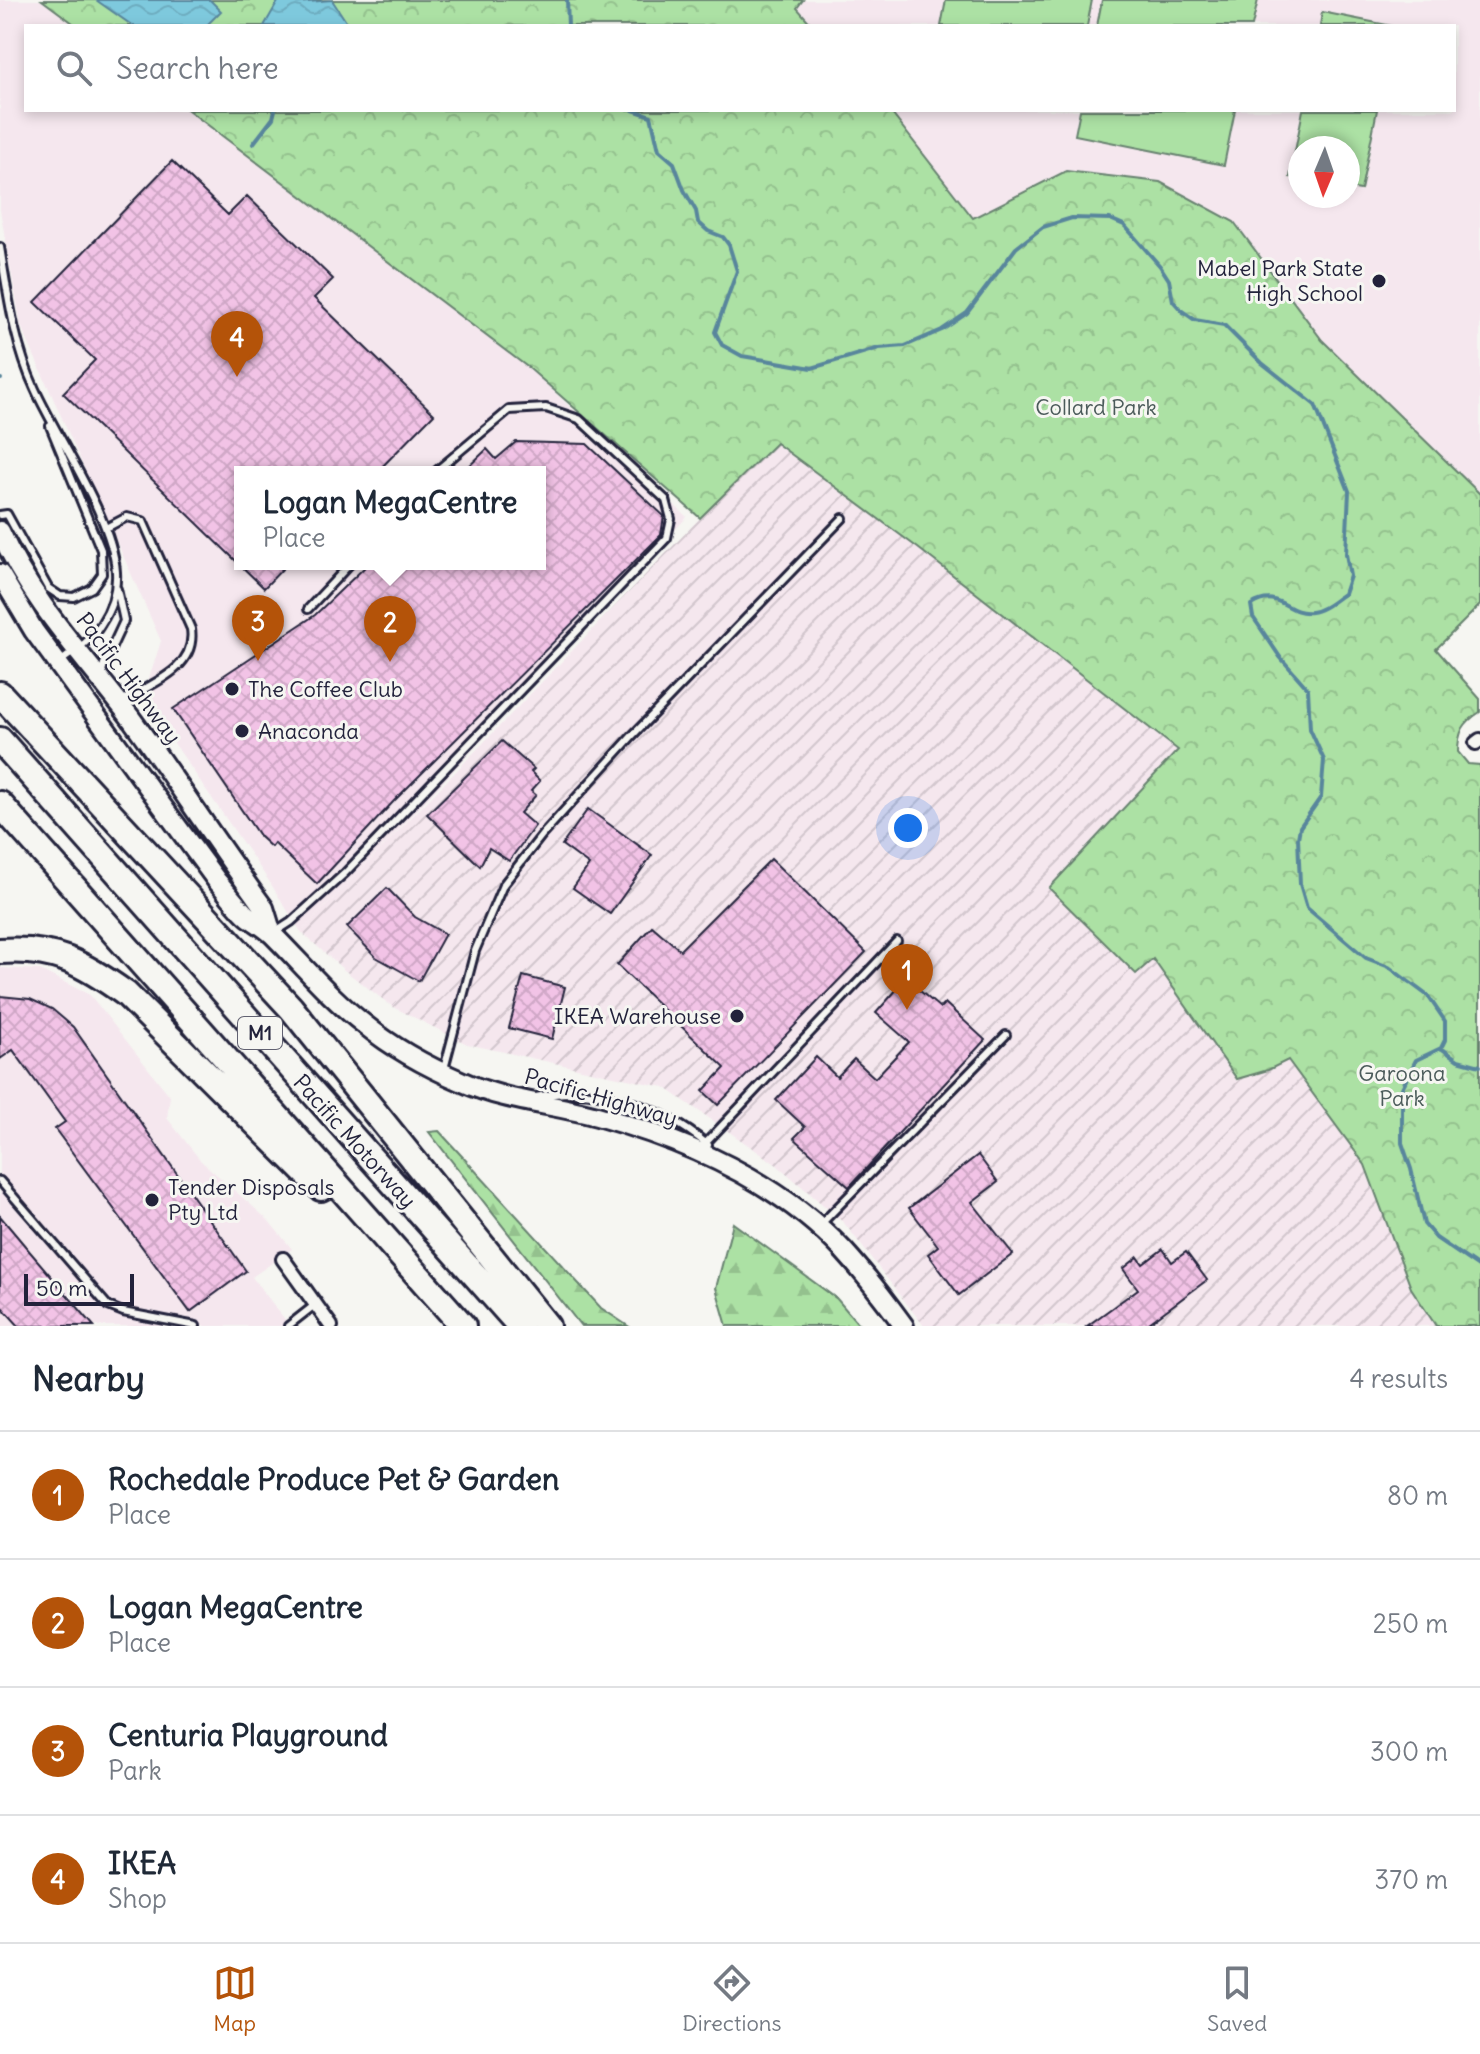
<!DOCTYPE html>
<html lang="en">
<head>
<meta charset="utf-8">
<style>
	body { margin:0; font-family:Delius,sans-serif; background:#f6f6f7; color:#1f2937 }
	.compass { position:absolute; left:1288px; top:136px; width:72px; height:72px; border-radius:50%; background:#fff; box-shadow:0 4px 12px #0003; rotate:182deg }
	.scale { position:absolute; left:24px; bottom:20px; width:110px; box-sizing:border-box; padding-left:8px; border:4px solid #22223b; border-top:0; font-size:22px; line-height:28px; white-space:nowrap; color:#22223b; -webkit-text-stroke:6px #f6f6f2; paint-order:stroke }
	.you { position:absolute; left:908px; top:828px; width:28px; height:28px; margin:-20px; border:6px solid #fff; border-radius:50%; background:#1a73e8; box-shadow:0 0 0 12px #1a73e833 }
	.badge { display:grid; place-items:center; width:52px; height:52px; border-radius:50%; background:#b45309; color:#fff; font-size:26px; font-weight:700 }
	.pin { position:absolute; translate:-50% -66px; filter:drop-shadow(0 2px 4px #0008) }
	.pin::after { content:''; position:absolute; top:42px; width:28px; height:24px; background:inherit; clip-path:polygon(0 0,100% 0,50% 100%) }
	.popup { position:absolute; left:234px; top:466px; width:312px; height:104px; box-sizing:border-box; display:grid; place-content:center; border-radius:0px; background:#fff; filter:drop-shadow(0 2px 6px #0005); font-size:26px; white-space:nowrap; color:#747a83 }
	.popup b { font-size:30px; color:#1f2937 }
	.popup::after { content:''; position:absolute; left:50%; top:100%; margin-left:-16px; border:16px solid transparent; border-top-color:#fff }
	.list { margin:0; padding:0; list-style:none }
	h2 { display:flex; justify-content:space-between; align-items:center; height:104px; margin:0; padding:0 32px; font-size:34px }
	h2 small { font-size:26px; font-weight:400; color:#747a83 }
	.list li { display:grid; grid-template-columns:52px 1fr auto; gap:24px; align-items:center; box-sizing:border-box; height:128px; padding:0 32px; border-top:2px solid #e0e1e3 }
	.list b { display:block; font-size:30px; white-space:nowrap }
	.list p { margin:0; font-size:26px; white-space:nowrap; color:#747a83 }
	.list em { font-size:26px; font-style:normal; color:#747a83 }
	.icon { flex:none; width:44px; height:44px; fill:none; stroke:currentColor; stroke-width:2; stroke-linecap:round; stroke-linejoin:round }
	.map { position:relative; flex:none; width:1480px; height:1326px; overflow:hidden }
	.search { position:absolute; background:#fff; box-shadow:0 4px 12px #0003; left:24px; right:24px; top:24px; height:88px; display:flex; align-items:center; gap:20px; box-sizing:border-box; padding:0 28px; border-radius:0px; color:#747a83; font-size:30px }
	.sheet { height:616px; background:#fff }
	nav { display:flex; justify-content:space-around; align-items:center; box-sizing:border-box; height:112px; border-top:2px solid #e0e1e3; background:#fff; font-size:22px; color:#747a83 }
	nav a { display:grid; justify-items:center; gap:4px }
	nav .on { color:#b45309 }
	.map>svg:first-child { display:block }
</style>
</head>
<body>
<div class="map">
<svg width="1480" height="1326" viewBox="0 0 1480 1326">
	<defs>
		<pattern id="industrial-furrows" width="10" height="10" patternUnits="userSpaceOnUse" patternTransform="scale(2)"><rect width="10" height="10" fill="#f5e7ee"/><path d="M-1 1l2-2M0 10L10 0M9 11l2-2" fill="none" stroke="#d2c6cd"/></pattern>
		<pattern id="forest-firs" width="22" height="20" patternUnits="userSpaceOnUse" patternTransform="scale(2)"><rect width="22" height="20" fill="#ace1a4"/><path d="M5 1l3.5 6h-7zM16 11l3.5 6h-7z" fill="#94c18e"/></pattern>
		<pattern id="park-crowns" width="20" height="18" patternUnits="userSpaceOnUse" patternTransform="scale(2)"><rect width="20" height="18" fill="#ace1a4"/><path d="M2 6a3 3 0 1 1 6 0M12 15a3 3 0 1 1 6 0" fill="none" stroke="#94c18e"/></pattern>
		<pattern id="water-waves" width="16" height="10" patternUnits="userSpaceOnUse" patternTransform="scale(2)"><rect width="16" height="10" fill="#7ec9dd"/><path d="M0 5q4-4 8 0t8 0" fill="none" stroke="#6dacbf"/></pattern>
		<pattern id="building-cross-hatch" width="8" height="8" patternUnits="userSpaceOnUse" patternTransform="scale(2)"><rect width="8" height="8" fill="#f2c3e6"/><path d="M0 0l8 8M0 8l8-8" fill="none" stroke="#cfa7c6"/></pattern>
	</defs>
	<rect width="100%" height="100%" fill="#f6f6f2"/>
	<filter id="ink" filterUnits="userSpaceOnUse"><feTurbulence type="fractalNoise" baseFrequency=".0125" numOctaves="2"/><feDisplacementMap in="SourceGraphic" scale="16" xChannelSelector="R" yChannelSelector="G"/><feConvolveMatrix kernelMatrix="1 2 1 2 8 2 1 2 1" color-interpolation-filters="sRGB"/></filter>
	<g filter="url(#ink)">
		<path fill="#f5e7ee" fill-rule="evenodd" d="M 0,0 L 42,0 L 76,26 L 26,26 L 26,110 L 188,110 L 530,369 L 687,517 L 392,837 L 301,932 L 269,881 L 143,698 L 161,641 L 21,326 L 0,210 ZM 240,472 L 540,472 L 540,564 L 240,564 Z
			M 803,0 L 1480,0 L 1480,494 L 1322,340 L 1234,222 L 1066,171 L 973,218 L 889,110 L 1454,110 L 1454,26 L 813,26 L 796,8 ZM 1300,148 L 1348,148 L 1348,196 L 1300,196 Z
			M 0,968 L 40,970 L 90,995 L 170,1096 L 167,1118 L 201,1161 L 268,1220 L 292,1249 L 252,1277 L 290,1326 L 0,1326 Z"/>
		<path fill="url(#industrial-furrows)" d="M 776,443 L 918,548 L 1178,751 L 1135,973 L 1152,959 L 1237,1079 L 1268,1070 L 1288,1060 L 1365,1165 L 1411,1288 L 1436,1326 L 924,1326 L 844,1223 L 777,1165 L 664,1087 L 467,1044 L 393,1007 L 344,970 L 301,932 L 700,518 Z"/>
		<path fill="#ace1a4" stroke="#678270" stroke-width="2" d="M 946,0 L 1092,0 L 1087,26 L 941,26 Z
			M 1102,0 L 1258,0 L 1252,26 L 1097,26 Z
			M 1322,12 L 1392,26 L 1320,26 Z
			M 1080,110 L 1235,110 L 1224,165 L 1075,135 Z
			M 1303,110 L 1377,110 L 1361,190 L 1348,188 L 1348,148 L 1300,148 L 1300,178 L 1290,177 Z"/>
		<path fill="url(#forest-firs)" stroke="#678270" stroke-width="2" d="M 439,1131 L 601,1308 L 628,1326 L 581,1326 L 429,1132 Z
			M 733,1223 L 837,1299 L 860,1326 L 727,1326 L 716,1288 Z"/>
		<path fill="url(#park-crowns)" stroke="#678270" stroke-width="2" d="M 42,0 L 803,0 L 797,8 L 813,26 L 77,26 Z
			M 188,110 L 889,110 L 973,218 L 1066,171 L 1160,182 L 1234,222 L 1322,340 L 1480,494 L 1480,605 L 1436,649 L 1480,699 L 1480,712 C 1463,723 1458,732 1458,752 L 1468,764 L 1480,765 L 1480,1326 L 1436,1326 L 1411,1288 L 1365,1165 L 1288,1060 L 1268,1070 L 1237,1079 L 1153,959 L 1136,974 L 1049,888 L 1178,750 L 918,548 L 776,443 L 700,518 L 530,369 Z"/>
		<path fill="url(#water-waves)" stroke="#59869c" stroke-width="2" d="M 96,0 L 210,0 L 221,11 L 206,26 L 133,26 Z
			M 279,0 L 295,0 L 297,3 L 332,0 L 349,26 L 264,26 Z"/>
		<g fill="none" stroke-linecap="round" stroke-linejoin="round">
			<path stroke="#59869c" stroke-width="4" d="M 567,0 L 568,26
				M 633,110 L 651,116 L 659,150 L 674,163 L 684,190 L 696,211 L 698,222 L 708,231 L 723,237 L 729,245 L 737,271 L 715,332 L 722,345 L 742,356 L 812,368 L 879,348 L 905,346 L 942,330 L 967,313 L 1016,248 L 1043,227 L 1072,218 L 1110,219 L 1124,225 L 1160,266 L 1169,280 L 1173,301 L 1182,311 L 1195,320 L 1224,325 L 1262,363 L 1315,405 L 1349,491 L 1346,554 L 1350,576 L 1344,594 C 1334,600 1323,611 1311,612 C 1286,615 1280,588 1251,605 L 1253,617 L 1280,657 L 1308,689 L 1310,729 L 1324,760 L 1321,797 L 1300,827 L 1298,838 L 1300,884 L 1307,908 L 1366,958 L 1389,967 L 1428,996 L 1445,1021 L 1445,1040 L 1441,1048 L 1416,1060 L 1402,1088 L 1402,1143 L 1411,1169 L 1424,1224 L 1436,1238 L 1480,1268
				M 253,144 L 273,118 L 275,110
				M 0,379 L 1,379
				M 1441,1048 L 1458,1060 L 1480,1066"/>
		</g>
		<path fill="url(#building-cross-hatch)" stroke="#22223b" stroke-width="2" d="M 172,161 L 228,215 L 247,196 L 333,279 L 314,298 L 434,414 L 377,472 L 240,472 L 240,564 L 287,564 L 264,588 L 63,393 L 95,360 L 35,302 Z
			M 516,442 L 587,444 L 664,516 L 661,535 L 394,801 L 317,884 L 274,843 L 271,847 L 260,837 L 173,709 L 315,615 L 368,564 L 540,564 L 540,472 L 463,472 L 487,449 L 496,459 Z
			M 502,741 L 534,769 L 531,772 L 540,781 L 531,791 L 536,795 L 520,813 L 535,826 L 509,861 L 489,848 L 480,866 L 427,814 Z
			M 588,809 L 652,855 L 610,914 L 573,888 L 589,865 L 562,845 Z
			M 771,859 L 866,952 L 718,1105 L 703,1091 L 725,1068 L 617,965 L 652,926 L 680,950 Z
			M 387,888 L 415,917 L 445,934 L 419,981 L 376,957 L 347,927 Z
			M 523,976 L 565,987 L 552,1039 L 509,1028 Z
			M 906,979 L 940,1008 L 945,1003 L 985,1040 L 849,1187 L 794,1138 L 805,1127 L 776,1100 L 816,1057 L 837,1077 L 854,1059 L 875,1078 L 909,1042 L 876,1013 Z
			M 0,996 L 30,999 L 52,1009 L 73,1027 L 246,1271 L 190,1312 L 55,1129 L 65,1122 L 13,1050 L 0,1059 Z
			M 978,1155 L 998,1182 L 972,1202 L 1013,1254 L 959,1295 L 928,1254 L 938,1246 L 909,1208 Z
			M 0,1216 L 31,1253 L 94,1326 L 19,1326 L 0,1305 Z
			M 1163,1249 L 1172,1262 L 1186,1252 L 1207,1280 L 1145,1326 L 1087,1326 L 1138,1289 L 1123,1269 L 1138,1257 L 1143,1264 Z"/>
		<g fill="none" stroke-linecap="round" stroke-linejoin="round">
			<defs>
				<path id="lane" d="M 0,247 C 8,295 14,344 35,389 C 58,440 113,518 116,572 C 117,590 111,609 101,624 C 92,640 75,651 61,661
					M 0,515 L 7,514 L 48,588 L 60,596 L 74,597 L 92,588 L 102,574 L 101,550 L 50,426
					M 106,528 L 127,517 L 143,521 L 191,629 C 197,669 151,684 122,701
					M 308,609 L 350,564
					M 101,676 L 104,664 L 124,621 L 117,589
					M 274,933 L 291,922 L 345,873 L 667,538 L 671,519 L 666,500 L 579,419 L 546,408 L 509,410 L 435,472
					M 444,1069 L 475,951 L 503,885 L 542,835 L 632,736 L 843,518
					M 536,1097 C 597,1084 660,1105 708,1145
					M 701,1148 L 897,941
					M 0,1181 L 108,1306 L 123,1312 L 196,1326
					M 821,1224 L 1006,1035
					M 288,1326 L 316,1304"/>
				<path id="street" d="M 1476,743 L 1480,740
					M 283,1259 L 331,1326"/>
				<path id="secondary" d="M 0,531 C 30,600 85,658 130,717 C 176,780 218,845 264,908 L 272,934
					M 0,574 L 34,631 L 217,881 C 228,893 237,907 249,917 C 257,923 266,928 273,935 C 303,965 330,998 364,1024 C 393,1048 428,1067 463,1082 C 504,1101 553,1104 597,1116 C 687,1141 779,1181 844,1251 C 865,1274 885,1300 904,1326"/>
				<path id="highway" d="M 0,694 L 291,1008 L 547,1326
					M 0,740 L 520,1326
					M 0,804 L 463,1326
					M 0,951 C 54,947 83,963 126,994 L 321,1188"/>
			</defs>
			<use href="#lane" stroke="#22223b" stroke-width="12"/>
			<use href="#street" stroke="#22223b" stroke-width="18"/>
			<use href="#secondary" stroke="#22223b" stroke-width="24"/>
			<use href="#highway" stroke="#22223b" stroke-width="30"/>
			<use href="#lane" stroke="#f6f6f2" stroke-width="6"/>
			<use href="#street" stroke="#f6f6f2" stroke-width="12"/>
			<use href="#secondary" stroke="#f6f6f2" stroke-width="18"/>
			<use href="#highway" stroke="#f6f6f2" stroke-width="24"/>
		</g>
	</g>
	<g fill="#22223b" stroke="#f6f6f2" stroke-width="3">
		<circle cx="1379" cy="281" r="8"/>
		<circle cx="232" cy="689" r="8"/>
		<circle cx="242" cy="731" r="8"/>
		<circle cx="737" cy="1016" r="8"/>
		<circle cx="152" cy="1200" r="8"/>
	</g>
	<g text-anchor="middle" stroke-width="6" stroke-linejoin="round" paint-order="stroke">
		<rect fill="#f6f6f2" stroke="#626272" stroke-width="2" x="238" y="1017" width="44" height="32" rx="6"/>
		<g font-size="20" font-weight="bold" fill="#22223b">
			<text x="260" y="1040">M1</text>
		</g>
		<g font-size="22" fill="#22223b" stroke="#f6f6f2" text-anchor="start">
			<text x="1363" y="276" text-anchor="end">Mabel Park State<tspan x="1363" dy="25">High School</tspan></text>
			<text x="248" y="697">The Coffee Club</text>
			<text x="258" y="739">Anaconda</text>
			<text x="721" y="1024" text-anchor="end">IKEA Warehouse</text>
			<text x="168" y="1195">Tender Disposals<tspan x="168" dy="25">Pty Ltd</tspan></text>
		</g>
		<g font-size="22" fill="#4b5b5a" stroke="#f6f6f2">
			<text x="1096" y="415">Collard Park</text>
			<text x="1402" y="1081">Garoona<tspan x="1402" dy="25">Park</tspan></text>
		</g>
		<g font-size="22" fill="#22223b" stroke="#f6f6f2">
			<text transform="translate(129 678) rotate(53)" y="8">Pacific Highway</text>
			<text transform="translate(601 1097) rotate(16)" y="8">Pacific Highway</text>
			<text transform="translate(355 1141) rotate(48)" y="8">Pacific Motorway</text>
		</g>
	</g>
</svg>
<svg class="compass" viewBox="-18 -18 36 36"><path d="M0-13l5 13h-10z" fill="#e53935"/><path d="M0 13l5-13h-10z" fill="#747a83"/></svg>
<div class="scale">50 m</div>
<div class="you"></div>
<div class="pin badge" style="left:907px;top:1010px">1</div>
<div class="pin badge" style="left:390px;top:662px">2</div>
<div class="popup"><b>Logan MegaCentre</b>Place</div>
<div class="pin badge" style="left:258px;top:661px">3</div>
<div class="pin badge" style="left:237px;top:377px">4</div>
<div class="search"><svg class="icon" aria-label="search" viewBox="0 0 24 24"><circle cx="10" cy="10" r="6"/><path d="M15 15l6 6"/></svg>Search here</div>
</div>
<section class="sheet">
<h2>Nearby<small>4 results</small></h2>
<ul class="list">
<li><span class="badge">1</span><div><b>Rochedale Produce Pet &amp; Garden</b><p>Place</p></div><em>80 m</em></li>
<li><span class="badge">2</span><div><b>Logan MegaCentre</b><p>Place</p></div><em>250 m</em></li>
<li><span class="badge">3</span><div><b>Centuria Playground</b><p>Park</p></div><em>300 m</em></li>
<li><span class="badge">4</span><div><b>IKEA</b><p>Shop</p></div><em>370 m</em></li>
</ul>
</section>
<nav>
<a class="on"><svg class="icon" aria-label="map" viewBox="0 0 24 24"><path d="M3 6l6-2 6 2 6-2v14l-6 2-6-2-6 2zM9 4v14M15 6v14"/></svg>Map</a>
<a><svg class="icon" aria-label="directions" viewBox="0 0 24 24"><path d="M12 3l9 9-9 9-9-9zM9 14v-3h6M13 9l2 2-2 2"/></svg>Directions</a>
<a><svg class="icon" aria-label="saved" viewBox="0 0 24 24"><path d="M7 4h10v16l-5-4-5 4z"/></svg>Saved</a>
</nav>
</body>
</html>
